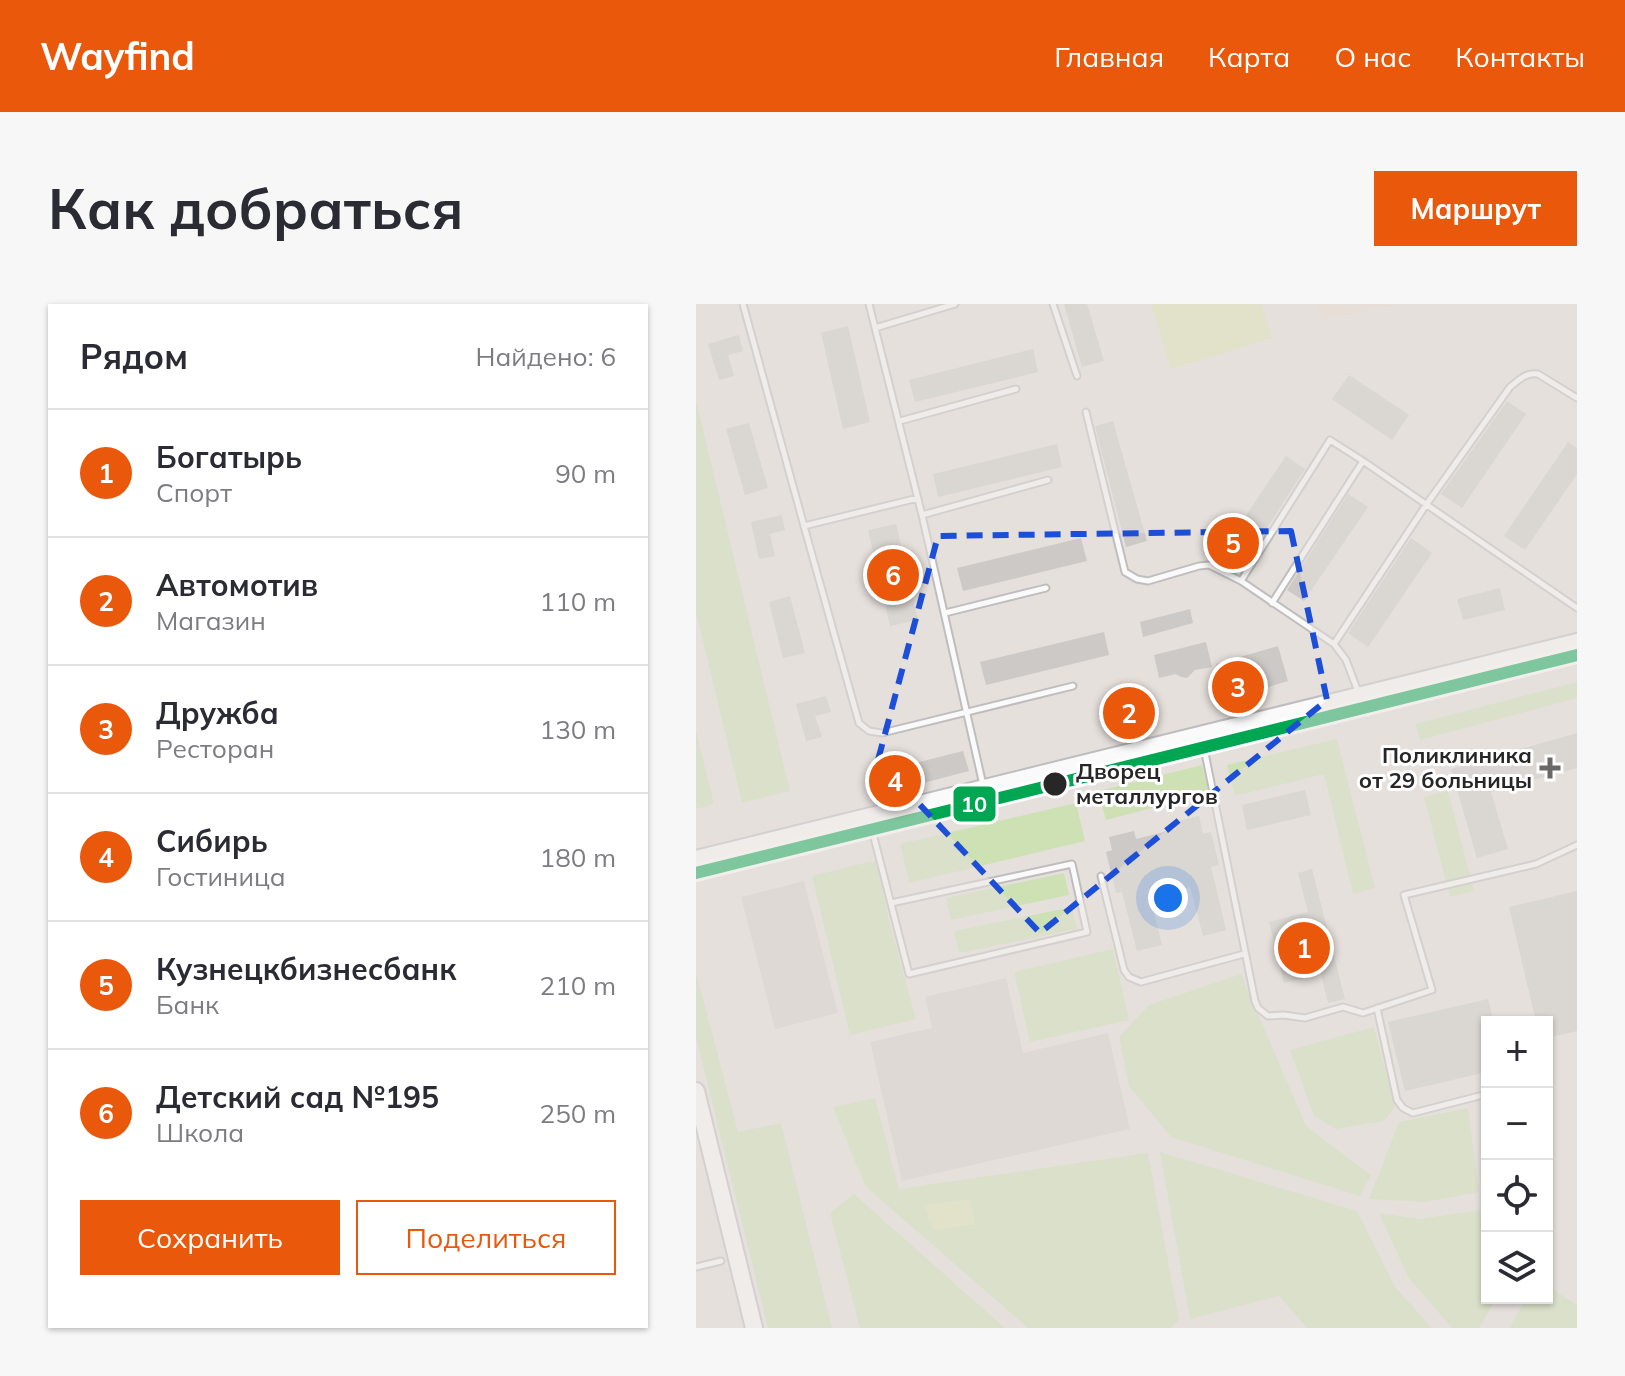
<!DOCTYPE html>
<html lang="ru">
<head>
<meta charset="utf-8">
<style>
	body { margin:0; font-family:Mulish,sans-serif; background:#f7f7f7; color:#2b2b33 }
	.controls { position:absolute; right:24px; bottom:24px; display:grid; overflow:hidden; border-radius:0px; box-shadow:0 2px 6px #0004 }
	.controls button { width:72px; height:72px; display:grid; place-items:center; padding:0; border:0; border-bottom:2px solid #e1e1e2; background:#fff; color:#2b2b33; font:40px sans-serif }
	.you { position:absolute; left:472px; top:594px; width:28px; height:28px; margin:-20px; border:6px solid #fff; border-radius:50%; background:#1a73e8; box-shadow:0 0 0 12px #1a73e833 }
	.badge { display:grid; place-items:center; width:52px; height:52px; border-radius:50%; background:#ea580c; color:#fff; font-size:26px; font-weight:700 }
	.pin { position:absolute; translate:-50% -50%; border:4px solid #fff; box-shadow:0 2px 8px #0006 }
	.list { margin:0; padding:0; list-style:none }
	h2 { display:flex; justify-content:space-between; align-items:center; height:104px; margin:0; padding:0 32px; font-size:34px }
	h2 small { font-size:26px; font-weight:400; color:#7c7c81 }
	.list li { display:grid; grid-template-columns:52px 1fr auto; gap:24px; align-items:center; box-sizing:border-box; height:128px; padding:0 32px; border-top:2px solid #e1e1e2 }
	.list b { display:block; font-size:30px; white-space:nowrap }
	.list p { margin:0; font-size:26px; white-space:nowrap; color:#7c7c81 }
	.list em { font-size:26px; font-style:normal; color:#7c7c81 }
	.actions { display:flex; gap:16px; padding:24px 32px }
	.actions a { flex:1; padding:18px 0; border:2px solid #ea580c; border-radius:0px; text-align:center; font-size:28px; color:#ea580c }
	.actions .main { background:#ea580c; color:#fff }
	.icon { flex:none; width:44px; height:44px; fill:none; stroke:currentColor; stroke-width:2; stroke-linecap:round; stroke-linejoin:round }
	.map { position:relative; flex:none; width:881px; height:1024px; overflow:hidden; border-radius:0px }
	header { display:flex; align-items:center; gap:48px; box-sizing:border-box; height:112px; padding:0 40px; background:#ea580c; color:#fff }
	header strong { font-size:38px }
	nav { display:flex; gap:44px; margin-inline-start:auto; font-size:28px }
	.intro { display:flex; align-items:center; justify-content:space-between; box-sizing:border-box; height:192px; padding:0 48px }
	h1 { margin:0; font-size:56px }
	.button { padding:20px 36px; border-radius:0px; background:#ea580c; color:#fff; font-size:28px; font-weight:700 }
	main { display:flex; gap:48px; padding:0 48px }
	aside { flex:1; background:#fff; border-radius:0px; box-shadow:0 2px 6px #0004 }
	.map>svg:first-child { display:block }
</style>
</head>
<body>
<header>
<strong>Wayfind</strong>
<nav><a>Главная</a><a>Карта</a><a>О нас</a><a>Контакты</a></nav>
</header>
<div class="intro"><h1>Как добраться</h1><a class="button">Маршрут</a></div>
<main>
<aside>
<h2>Рядом<small>Найдено: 6</small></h2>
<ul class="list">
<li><span class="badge">1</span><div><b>Богатырь</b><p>Спорт</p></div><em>90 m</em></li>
<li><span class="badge">2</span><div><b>Автомотив</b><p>Магазин</p></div><em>110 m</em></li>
<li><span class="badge">3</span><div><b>Дружба</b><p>Ресторан</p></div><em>130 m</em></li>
<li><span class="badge">4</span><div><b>Сибирь</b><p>Гостиница</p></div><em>180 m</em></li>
<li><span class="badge">5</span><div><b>Кузнецкбизнесбанк</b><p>Банк</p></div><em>210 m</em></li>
<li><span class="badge">6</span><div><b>Детский сад №195</b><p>Школа</p></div><em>250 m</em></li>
</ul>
<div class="actions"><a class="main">Сохранить</a><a>Поделиться</a></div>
</aside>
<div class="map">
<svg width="881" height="1024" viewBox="0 0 881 1024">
	<rect width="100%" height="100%" fill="#e6e0dc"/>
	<path fill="#e9ddd0" d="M 620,0 L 704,0 L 625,17 Z"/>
	<path fill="#cee1b4" d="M 0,96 L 94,487 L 46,499 L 0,308 Z
		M 881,378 L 881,394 L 724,436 L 720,420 Z
		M 0,426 L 18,500 L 0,505 Z
		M 641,435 L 679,584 L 657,590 L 628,470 L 539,492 L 531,461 Z
		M 506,461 L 513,489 L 410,516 L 402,487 Z
		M 752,487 L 778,587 L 754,593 L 728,493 Z
		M 380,499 L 389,537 L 213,579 L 204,540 Z
		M 181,556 L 193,616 L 220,715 L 154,731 L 116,572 Z
		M 368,569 L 373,591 L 255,616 L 250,594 Z
		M 376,603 L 381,625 L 263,649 L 258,627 Z
		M 417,645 L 433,716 L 334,738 L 318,668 Z
		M 0,668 L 42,828 L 85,819 L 136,1024 L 72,1024 L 0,733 Z
		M 545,670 L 610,822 L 675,871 L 664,892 L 475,833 L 433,782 L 423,733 L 453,701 Z
		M 678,723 L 699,803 L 688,817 L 640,825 L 618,812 L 594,746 Z
		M 179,794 L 203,885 L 452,849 L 483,1016 L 475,1024 L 332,1024 L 169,882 L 137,803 Z
		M 772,804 L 783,888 L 729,898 L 673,895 L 703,818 Z
		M 464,848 L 661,907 L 699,983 L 736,1024 L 611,1024 L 583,992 L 494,1015 Z
		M 158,890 L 309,1024 L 164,1024 L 134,909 Z
		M 784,906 L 791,948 L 791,994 L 799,994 L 799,997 L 783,1024 L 756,1024 L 712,973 L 683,909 L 724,915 Z
		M 851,978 L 861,988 L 879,1000 L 881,999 L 881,1024 L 814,1024 L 830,994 L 851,994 Z"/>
	<path fill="#dbe5b2" d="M 455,0 L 565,0 L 576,34 L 475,65 Z
		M 274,895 L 279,920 L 237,927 L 228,901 Z"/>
	<path fill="#d6d0cc" d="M 108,577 L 142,709 L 79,725 L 45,593 Z
		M 310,674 L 327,749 L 412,729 L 434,825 L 206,877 L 174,738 L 236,724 L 229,693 Z"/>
	<path fill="#ccc9c6" d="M 368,0 L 391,0 L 408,57 L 386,63 Z
		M 152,22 L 174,118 L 147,125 L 125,29 Z
		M 43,31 L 47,47 L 32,51 L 38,72 L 23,76 L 12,40 Z
		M 337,45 L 342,68 L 219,98 L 213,76 Z
		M 653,71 L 713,111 L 696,136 L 636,95 Z
		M 811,97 L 830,110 L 766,204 L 745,190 Z
		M 417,117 L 451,237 L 430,243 L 399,122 Z
		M 53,119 L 72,184 L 49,191 L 30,125 Z
		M 872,138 L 881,144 L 881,170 L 829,246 L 808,232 Z
		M 361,140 L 366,163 L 242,193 L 237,170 Z
		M 590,152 L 609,165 L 547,261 L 526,247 Z
		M 652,190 L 672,203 L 608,297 L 591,286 Z
		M 86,211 L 89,226 L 74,230 L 79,252 L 63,255 L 55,218 Z
		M 200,220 L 222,316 L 194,322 L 172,226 Z
		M 385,234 L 391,257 L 267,287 L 261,264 Z
		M 715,234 L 736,249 L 672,343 L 652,329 Z
		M 804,284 L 809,306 L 767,316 L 761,295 Z
		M 94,292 L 109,349 L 87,354 L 73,298 Z
		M 494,305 L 497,319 L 447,333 L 444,318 Z
		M 408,328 L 413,351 L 290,381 L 284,358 Z
		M 510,338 L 516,363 L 499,366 L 491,374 L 485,373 L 480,370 L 463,374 L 458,351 Z
		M 582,342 L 592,377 L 530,396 L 520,360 Z
		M 130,392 L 135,408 L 119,412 L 126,433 L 110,437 L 100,400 Z
		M 881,429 L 881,464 L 795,488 L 812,545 L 781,554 L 755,465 Z
		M 267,447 L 273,467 L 174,493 L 168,472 Z
		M 609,486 L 615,511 L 551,526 L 546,501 Z
		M 503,512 L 507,530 L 515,528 L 523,561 L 515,563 L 530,626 L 507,632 L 494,583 L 454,593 L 466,641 L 441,647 L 426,588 L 420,589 L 410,548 L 416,546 L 413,533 L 438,527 L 440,535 L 480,525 L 478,518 Z
		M 616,565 L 649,695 L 632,699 L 625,670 L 588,679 L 573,618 L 612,608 L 602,569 Z
		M 881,587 L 881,727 L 851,734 L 851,718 L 840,718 L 813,603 Z
		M 792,695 L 798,718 L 791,718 L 791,768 L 709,787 L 692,718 Z"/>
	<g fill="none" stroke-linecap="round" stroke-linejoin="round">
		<defs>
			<path id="lane" d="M 47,0 L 108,222
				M 173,0 L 226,211 L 287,481
				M 357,0 L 381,72
				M 179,24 L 259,0
				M 390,108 L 429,268 L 441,275 L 452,277 L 503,262 L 513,261 L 545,277 L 638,340 L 650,356 L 663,390
				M 204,117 L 320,85
				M 222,194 L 108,222 L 163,419 L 173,427 L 186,429 L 377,382
				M 226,211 L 352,176
				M 545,277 L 634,136 L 667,157 L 881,304
				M 576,299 L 667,157
				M 249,309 L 350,284
				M 638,340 L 730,201 L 814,83 C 823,76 830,68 842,70 L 881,94
				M 506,434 L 559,697 L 562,704 L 572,712 L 588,711 L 609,714 L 647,703 L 667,709 L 736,686 L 708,591 L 840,560 L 881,541
				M 173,514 L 213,670 L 391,628 L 376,560 L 195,599
				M 405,572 L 428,666 L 433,673 L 445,678 L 548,650
				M 681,704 L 701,796 L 707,804 L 717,809 L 791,790
				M 0,963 L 25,957"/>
			<path id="secondary" d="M 0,555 L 881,338
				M 0,787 L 58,1024"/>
		</defs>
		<use href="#lane" stroke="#bfbdbe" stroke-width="9"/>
		<use href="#secondary" stroke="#bfbdbe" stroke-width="20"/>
		<use href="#lane" stroke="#fbfafa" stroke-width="5"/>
		<use href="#secondary" stroke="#fbfafa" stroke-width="16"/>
		<defs>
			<path id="tram-1" d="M 0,569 L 881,351"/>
		</defs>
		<use href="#tram-1" stroke="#fff" stroke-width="18"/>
		<use href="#tram-1" stroke="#00a651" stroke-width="12"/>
	</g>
	<path d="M0 0H881V1024H0ZM 595,227 L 631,396 L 344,629 L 182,456 L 242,232 Z" fill="#e6e0dc" fill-opacity=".55" fill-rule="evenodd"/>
	<path fill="none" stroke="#1d4ed8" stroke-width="6" stroke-dasharray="16 10" stroke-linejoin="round" d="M 595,227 L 631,396 L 344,629 L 182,456 L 242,232 Z"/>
	<path fill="#6a6866" stroke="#fff" stroke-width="3" d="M850 452h8v8h8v8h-8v8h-8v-8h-8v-8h8z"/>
	<circle fill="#272727" stroke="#fff" stroke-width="3" cx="359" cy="480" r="13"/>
	<g text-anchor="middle" stroke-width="6" stroke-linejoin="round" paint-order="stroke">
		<g font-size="22" font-weight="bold" fill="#272727" stroke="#fff" text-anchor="end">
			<text x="836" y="459">Поликлиника<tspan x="836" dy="25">от 29 больницы</tspan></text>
		</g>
		<g font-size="22" font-weight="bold" fill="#272727" stroke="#fff" text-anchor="start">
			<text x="380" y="475">Дворец<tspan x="380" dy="25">металлургов</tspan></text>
		</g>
	</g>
	<rect stroke="#fff" stroke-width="3" x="256" y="481" width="45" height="38" rx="8" fill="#00a651"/>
	<g font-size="22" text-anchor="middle" font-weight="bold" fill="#fff">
		<text x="278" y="508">10</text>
	</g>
</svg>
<div class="controls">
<button>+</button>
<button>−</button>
<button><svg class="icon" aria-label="locate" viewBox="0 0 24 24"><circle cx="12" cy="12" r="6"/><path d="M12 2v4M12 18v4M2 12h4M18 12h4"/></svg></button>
<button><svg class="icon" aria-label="layers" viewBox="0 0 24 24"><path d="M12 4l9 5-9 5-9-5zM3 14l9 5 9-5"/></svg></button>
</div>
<div class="you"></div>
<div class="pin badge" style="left:608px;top:644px">1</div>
<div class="pin badge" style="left:433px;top:409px">2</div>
<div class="pin badge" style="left:542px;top:383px">3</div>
<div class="pin badge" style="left:199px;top:477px">4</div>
<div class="pin badge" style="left:537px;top:239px">5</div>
<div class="pin badge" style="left:197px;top:271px">6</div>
</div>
</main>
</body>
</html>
